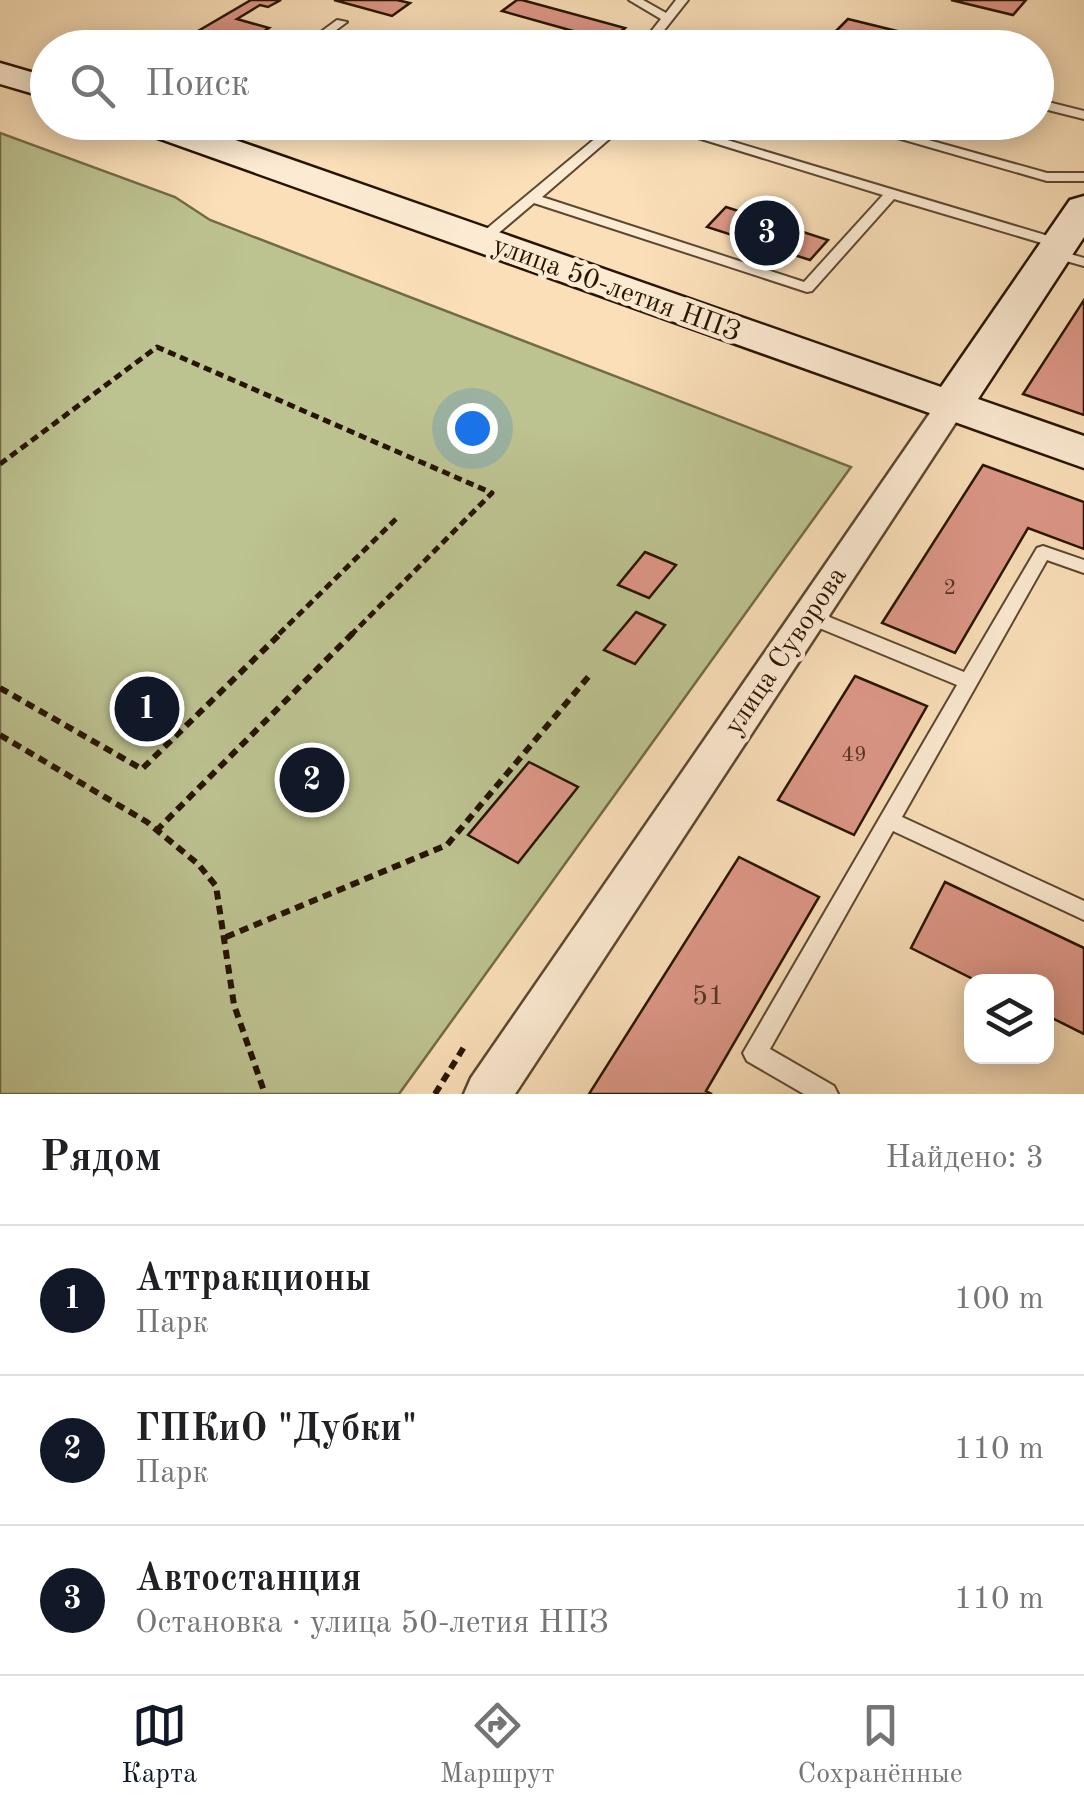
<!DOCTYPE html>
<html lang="ru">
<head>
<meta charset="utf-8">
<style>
	body { margin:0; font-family:"Old Standard TT",serif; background:#f2f2f2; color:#202124 }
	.controls { position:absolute; right:30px; bottom:30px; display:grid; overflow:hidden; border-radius:20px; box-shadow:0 5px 25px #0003 }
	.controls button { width:90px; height:90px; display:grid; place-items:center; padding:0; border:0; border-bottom:2px solid #e0e0e0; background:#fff; color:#202124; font:50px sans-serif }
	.you { position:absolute; left:472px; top:428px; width:35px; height:35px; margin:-25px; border:8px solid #fff; border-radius:50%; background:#1a73e8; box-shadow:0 0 0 15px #1a73e833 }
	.badge { display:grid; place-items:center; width:65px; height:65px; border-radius:50%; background:#111827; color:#fff; font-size:32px; font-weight:700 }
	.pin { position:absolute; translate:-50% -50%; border:5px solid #fff; box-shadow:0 2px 10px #0006 }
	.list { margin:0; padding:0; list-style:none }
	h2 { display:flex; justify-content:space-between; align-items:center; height:130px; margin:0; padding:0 40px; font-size:42px }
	h2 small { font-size:32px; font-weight:400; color:#757577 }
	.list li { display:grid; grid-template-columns:65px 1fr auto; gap:30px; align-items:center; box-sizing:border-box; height:150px; padding:0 40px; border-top:2px solid #e0e0e0 }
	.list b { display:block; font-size:38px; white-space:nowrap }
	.list p { margin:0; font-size:32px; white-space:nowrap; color:#757577 }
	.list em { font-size:32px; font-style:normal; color:#757577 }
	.icon { flex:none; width:55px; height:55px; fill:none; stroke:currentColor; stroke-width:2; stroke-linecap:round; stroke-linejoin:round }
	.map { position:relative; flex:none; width:1084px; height:1094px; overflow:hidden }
	.search { position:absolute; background:#fff; box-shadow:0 5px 25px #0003; left:30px; right:30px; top:30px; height:110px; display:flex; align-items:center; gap:25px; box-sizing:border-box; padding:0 35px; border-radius:55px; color:#757577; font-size:38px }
	.sheet { height:580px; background:#fff }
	nav { display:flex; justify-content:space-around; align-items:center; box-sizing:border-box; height:140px; border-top:2px solid #e0e0e0; background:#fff; font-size:28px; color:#757577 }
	nav a { display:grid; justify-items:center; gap:5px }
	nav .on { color:#111827 }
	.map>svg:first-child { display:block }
</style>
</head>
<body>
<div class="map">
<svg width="1084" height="1094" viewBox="0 0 1084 1094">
	<rect width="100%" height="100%" fill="#fadfb9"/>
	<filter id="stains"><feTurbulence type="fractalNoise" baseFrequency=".002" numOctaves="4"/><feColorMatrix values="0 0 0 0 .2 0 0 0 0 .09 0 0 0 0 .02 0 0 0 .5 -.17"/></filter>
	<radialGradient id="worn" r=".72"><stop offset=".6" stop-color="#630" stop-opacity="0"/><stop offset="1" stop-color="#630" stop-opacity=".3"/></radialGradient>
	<path fill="#bcc290" stroke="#726b48" stroke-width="2.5" d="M 0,133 L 175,197 L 210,220 L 851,467 L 399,1094 L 0,1094 Z"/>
	<path fill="#dd9787" stroke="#271400" stroke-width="2.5" d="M 251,0 L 281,0 L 268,7 L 260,5 L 237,19 L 269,28 L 237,48 L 169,48 Z
		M 334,0 L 397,0 L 410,3 L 392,16 Z
		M 517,0 L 522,0 L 625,28 L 609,41 L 502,11 Z
		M 951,0 L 1026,0 L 1013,15 Z
		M 848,19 L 897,31 L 881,48 L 819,48 Z
		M 726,207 L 828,240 L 810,260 L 707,227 Z
		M 1084,300 L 1084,415 L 1023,394 Z
		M 983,465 L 1084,502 L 1084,549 L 1028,528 L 955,653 L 882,623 Z
		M 645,552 L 676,565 L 649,598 L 618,585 Z
		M 636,612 L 665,625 L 635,664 L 604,650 Z
		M 855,676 L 927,706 L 854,835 L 778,800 Z
		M 529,762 L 578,787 L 518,863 L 468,835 Z
		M 739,857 L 819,897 L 706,1091 L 712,1094 L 589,1094 Z
		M 945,882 L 1084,948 L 1084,1034 L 1046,1015 L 1046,982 L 979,982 L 911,948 Z"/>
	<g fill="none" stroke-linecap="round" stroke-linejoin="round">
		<defs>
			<path id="lane" d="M 629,0 L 643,0 L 666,13 L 676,0 L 688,0 L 650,48 L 638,48 L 661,19 Z
				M 337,20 L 347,22 L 312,48 L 299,48 Z
				M 1036,99 L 1084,111 L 1084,119 L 1036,107 Z
				M 615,122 L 629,122 L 542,197 L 804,282 L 883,195 L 646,122 L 667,122 L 1065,241 L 1067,244 L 1060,248 L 1055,247 L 894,199 L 812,291 L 807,292 L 534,203 L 488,242 L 478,242 L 478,236 Z
				M 842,122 L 864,122 L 1047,173 L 1084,173 L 1084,181 L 1047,181 Z
				M 1053,249 L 1084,258 L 1084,266 L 1048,256 L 1048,250 Z
				M 1043,546 L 1084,560 L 1084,573 L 1047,560 L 902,817 L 1084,901 L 1084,920 L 893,831 L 770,1049 L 834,1086 L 838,1094 L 804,1094 L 747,1061 L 743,1053 L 957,685 L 800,620 L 797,615 L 800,610 L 812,610 L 964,672 L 1037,548 Z"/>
			<path id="street" d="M 950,397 L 961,400 L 966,407 L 515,1094 L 464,1094 L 471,1078 L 939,400 Z"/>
			<path id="secondary" d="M 0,63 L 48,77 L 48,98 L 0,84 Z
				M 130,122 L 184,122 L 941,387 L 1070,200 L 1084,196 L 1084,237 L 978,399 L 1084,436 L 1084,468 L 135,130 Z"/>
		</defs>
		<use href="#lane" stroke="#5c472e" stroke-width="4"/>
		<use href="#street" stroke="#5c472e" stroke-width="5"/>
		<use href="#secondary" stroke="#271400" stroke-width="5"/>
		<path stroke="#271400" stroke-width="5" stroke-dasharray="8 5" stroke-linecap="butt" d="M 0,464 L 157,347 L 492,493 L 352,634
			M 279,634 L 396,519"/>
		<path stroke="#271400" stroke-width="6" stroke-dasharray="9 6" stroke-linecap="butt" d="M 0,688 L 142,769 L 282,632
			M 0,735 L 147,822 L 198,864 L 216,886 L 234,1005 L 265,1094
			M 156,831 L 354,632
			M 226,937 L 447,845 L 589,676
			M 435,1094 L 464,1047"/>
		<use href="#lane" fill="#fcead2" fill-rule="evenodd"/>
		<use href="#street" fill="#fcead2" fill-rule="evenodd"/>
		<use href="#secondary" fill="#fcead2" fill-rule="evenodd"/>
	</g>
	<g text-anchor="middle" stroke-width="9" stroke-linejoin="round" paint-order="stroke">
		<g font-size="22" fill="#543522">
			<text x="950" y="594">2</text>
			<text x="854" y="761">49</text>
		</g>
		<g font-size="28" fill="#271400" stroke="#fcead2">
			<text transform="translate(617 287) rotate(20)" y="10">улица 50-летия НПЗ</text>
			<text transform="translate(784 650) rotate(-56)" y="10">улица Суворова</text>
		</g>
		<g font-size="28" fill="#543522">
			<text x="708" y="1004">51</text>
		</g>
	</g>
	<rect width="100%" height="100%" filter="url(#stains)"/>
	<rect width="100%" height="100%" fill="url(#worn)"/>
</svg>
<div class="controls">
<button><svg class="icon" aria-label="layers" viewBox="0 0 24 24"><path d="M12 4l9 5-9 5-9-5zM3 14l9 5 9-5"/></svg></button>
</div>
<div class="you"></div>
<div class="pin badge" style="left:147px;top:709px">1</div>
<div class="pin badge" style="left:312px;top:780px">2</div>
<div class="pin badge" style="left:767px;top:233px">3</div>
<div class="search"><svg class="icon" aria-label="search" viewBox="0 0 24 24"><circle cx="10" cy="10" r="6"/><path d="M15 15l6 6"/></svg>Поиск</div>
</div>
<section class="sheet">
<h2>Рядом<small>Найдено: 3</small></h2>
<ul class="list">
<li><span class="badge">1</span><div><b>Аттракционы</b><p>Парк</p></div><em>100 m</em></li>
<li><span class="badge">2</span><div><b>ГПКиО &quot;Дубки&quot;</b><p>Парк</p></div><em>110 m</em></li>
<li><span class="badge">3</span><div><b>Автостанция</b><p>Остановка · улица 50-летия НПЗ</p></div><em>110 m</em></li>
</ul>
</section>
<nav>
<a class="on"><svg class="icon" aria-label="map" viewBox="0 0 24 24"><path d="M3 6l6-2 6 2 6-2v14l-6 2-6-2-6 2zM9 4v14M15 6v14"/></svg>Карта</a>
<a><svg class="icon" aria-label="directions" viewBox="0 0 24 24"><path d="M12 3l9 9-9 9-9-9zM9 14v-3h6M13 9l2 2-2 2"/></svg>Маршрут</a>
<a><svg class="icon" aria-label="saved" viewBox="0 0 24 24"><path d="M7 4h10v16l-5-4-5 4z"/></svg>Сохранённые</a>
</nav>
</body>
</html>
